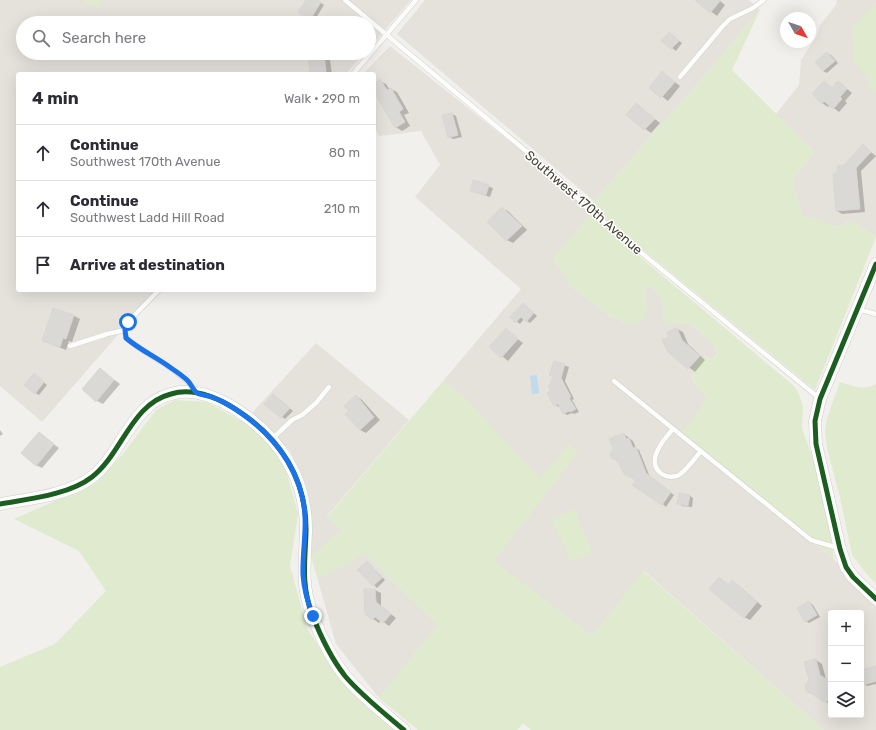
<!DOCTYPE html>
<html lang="en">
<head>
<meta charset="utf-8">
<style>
	body { margin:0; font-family:Rubik,sans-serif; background:#f2f2f3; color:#2b2b33 }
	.controls { position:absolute; right:12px; bottom:12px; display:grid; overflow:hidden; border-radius:4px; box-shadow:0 4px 16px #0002 }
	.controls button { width:36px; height:36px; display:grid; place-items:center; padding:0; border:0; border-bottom:1px solid #e1e1e2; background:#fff; color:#2b2b33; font:20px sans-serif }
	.compass { position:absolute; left:780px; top:12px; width:36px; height:36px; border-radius:50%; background:#fff; box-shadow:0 4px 16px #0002; rotate:130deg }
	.stop { position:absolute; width:12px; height:12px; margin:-9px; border:3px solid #1a73e8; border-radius:50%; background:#fff }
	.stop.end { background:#1a73e8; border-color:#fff; box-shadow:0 1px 4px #0008 }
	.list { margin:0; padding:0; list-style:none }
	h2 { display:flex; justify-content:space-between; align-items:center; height:52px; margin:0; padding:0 16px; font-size:17px }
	h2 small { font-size:13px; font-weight:400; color:#7c7c81 }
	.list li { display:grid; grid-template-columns:26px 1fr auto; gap:12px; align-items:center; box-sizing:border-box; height:56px; padding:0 16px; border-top:1px solid #e1e1e2 }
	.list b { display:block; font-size:15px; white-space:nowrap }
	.list p { margin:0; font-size:13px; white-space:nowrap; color:#7c7c81 }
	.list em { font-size:13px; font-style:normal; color:#7c7c81 }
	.icon { flex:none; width:22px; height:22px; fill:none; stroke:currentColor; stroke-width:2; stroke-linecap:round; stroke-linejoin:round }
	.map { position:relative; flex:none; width:876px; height:730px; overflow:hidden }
	.search { position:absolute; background:#fff; box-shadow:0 4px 16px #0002; left:16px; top:16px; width:360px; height:44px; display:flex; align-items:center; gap:10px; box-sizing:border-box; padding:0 14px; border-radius:22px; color:#7c7c81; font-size:15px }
	.panel { position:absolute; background:#fff; box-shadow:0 4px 16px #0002; left:16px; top:72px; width:360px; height:220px; border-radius:4px }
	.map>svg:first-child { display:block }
</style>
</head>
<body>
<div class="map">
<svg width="876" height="730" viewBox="0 0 876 730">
	<rect width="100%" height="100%" fill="#f2f0ec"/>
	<path fill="#e5e2db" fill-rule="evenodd" d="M 0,0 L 411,0 L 369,48 L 369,23 L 23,23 L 23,53 L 364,53 L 346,74 L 18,74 L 18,290 L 157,290 L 42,422 L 0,386 Z
		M 425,0 L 749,0 L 760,10 L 705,75 L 594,201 L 397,34 Z
		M 837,0 L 876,0 L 876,237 L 851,220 L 838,227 L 802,216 L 792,180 L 815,152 L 776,114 L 799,85 L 801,60 L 816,37 L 820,25 L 836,5 Z
		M 390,46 L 557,179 L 590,215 L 553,259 L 561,270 L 569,285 L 610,316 L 627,324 L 647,311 L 644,291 L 648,286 L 652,287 L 659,295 L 663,307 L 663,321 L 690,324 L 708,338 L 715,347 L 717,353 L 714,359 L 705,356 L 692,377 L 694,383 L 707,398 L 725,468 L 724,469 L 834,559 L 876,607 L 876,730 L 824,730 L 644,571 L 592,636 L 493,561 L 464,397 L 443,381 L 521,289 L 415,197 L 440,165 L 421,131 L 379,136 L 374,126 L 374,74 L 363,74 ZM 831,613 L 861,613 L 861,715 L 831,715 Z
		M 316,343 L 409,420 L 327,516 L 438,625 L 379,698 L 336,644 L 311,556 L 312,534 L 307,489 L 290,451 L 252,413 Z"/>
	<path fill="#dfeace" d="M 84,0 L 104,0 L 97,8 L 82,2 Z
		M 876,1 L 876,92 L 872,91 L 868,85 L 867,76 L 853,62 L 852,57 L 854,50 L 852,29 L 865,13 L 874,7 Z
		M 760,10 L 732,70 L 815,152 L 792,180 L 802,215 L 838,227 L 851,220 L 876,237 L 815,390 L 592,208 L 594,201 L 705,75 Z
		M 590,215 L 794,386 L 799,394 L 803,406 L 802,428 L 817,472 L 831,536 L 834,559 L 682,432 L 707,399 C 693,381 686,379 701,357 L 705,356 L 715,359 C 715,357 717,355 717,353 C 717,346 696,326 689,324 C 682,322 674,324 667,326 L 663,321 L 663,307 L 659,295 L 652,287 L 648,286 L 644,291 L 647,311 L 643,320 L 636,325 L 627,324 L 610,316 L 569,285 L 561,270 L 552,259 Z
		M 443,381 L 464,397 L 540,478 L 569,444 L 578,453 L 494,561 L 592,636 L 643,571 L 824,730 L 531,730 L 523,723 L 517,730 L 418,730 L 379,698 L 437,625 L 365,554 L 318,579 L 311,556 L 341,530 L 327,517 Z
		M 840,382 C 853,386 864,391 876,384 L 876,584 L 865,572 L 852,555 L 840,497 L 827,448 L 825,432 L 827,418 Z
		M 175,400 L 207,402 L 248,425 L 273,445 L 287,474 L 298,514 L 290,566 L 307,628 L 342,682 L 397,730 L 0,730 L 0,667 L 55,644 L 106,591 L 79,551 L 14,519 L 96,483 L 123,454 L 156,410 Z
		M 574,509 L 593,553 L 571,562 L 552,519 Z"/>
	<path fill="#c0dbec" d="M 537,375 L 539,393 L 532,394 L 530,376 Z"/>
	<path fill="#0003" d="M 307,0 L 317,0 L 324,5 L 314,21 L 310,19 Z
		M 696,0 L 719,0 L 725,5 L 717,16 Z
		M 672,35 L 682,43 L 676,51 L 663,41 Z
		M 309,53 L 329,53 L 332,74 L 311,73 Z
		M 827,53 L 831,55 L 838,63 L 827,73 L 823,71 Z
		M 663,73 L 680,86 L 668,101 L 650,87 Z
		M 380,81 L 386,84 L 390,90 L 391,89 L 397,92 L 409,113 L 404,115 L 410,126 L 402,131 L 396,127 L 374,90 L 374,84 Z
		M 839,82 L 852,93 L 845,101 L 847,103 L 839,112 L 830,105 L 828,107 L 822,103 L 824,83 L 833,89 Z
		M 636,104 L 660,123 L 651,133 L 627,115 Z
		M 452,114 L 456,116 L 462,137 L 453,139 L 449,137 Z
		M 863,146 L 876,156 L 861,171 L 865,212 L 842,214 L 837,211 L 839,174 Z
		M 474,182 L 493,188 L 490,197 L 471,191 Z
		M 502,208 L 508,211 L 527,230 L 513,243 L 507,240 L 488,222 Z
		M 526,306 L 537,316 L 530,323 L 524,319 L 520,324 L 511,317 Z
		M 53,309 L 74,316 L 80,319 L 72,342 L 69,341 L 66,350 L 43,341 Z
		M 677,329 L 683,332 L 688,344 L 705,360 L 695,372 L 669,351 L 670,337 Z
		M 506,330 L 523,343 L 508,361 L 491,347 Z
		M 554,362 L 569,367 L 565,381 L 574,399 L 572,400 L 579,412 L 574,414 L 572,413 L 567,415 L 564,413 L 560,407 L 559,407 L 555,405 L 552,392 L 554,377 L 551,375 Z
		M 100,369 L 120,384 L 103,404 L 97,401 Z
		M 35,375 L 47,385 L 39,395 L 35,393 Z
		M 356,396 L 362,400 L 380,420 L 366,433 L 360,430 L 350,411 Z
		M 277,397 L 293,411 L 285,419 L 282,417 Z
		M 0,430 L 3,434 L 0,436 Z
		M 39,433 L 59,448 L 42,468 L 36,465 Z
		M 624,434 L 633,441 L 636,448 L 639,450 L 650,477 L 674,495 L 666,507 L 637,480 Z
		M 690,496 L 693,498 L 692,507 L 682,506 L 679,503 Z
		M 367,562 L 385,580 L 377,588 L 359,570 Z
		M 719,578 L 729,585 L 738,585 L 762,606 L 750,620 L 744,617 Z
		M 375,590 L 381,593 L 381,606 L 396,618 L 389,626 L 381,620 L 379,623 L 366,614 Z
		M 809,602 L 813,605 L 820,617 L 809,623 L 806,621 Z
		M 816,660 L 822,664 L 826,679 L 831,683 L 831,705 L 815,695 L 814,695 L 808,692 L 810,680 Z
		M 876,668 L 876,684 L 867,686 L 864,684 L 861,671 Z"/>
	<path fill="#dbd9d5" stroke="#dad7d2" d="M 306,0 L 318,0 L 321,2 L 310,20 L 298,12 Z
		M 695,0 L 721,0 L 710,13 Z
		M 669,32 L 679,41 L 671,49 L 661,41 Z
		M 827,52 L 835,61 L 823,71 L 815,62 Z
		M 308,53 L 324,53 L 326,72 L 310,74 Z
		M 662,71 L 675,82 L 661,98 L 649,88 Z
		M 380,79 L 387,90 L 391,88 L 403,109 L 399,112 L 405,122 L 395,128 L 374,92 L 374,83 Z
		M 824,81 L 832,88 L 838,81 L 847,89 L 840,97 L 842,99 L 833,109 L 824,101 L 822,104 L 812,94 Z
		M 636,103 L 655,119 L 644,130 L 626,115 Z
		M 452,113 L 458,135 L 448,138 L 442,115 Z
		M 863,144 L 871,152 L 856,168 L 860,209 L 836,211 L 833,174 L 837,173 L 837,166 L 844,165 Z
		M 473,180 L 489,185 L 486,195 L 470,191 Z
		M 502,207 L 522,226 L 506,241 L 487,222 Z
		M 523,303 L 534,313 L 526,322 L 521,317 L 515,323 L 510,317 Z
		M 53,308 L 74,315 L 66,339 L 63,338 L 60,347 L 42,341 Z
		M 506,328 L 518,339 L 501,358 L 489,347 Z
		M 677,328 L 682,340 L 700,356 L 688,369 L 668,352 L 662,340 L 669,337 L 667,332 Z
		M 554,361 L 565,364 L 561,378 L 571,397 L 569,398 L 576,409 L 570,412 L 569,411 L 563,414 L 558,404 L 554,406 L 547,393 L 551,391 L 548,386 L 550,385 L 553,376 L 549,375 Z
		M 100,368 L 114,380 L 96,402 L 82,389 Z
		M 34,373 L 44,382 L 35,394 L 24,385 Z
		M 273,394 L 290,408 L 281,418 L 264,404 Z
		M 356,395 L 374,417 L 360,430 L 345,414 L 349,411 L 344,406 Z
		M 39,432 L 54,444 L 36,466 L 21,453 Z
		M 624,433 L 626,439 L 629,438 L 633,448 L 636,447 L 646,473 L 671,492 L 662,505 L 632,485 L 636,480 L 624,474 L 618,461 L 611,458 L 610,455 L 613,448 L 609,439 Z
		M 679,493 L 690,495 L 688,506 L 677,504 Z
		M 367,561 L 382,578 L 373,586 L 357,570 Z
		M 719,577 L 728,585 L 732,580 L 757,602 L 744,618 L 709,589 Z
		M 364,589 L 375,589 L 376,602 L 391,614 L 383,623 L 375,617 L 372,620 L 365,614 Z
		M 809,601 L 817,615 L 805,622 L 797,608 Z
		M 816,659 L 820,675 L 831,682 L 831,700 L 824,702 L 809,692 L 807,692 L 805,685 L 809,680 L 804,662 Z
		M 876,666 L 876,681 L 863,685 L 861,670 Z"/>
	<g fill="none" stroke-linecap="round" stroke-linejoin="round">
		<defs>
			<path id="service" d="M 345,0 L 557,177 L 589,210 L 819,398
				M 353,74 L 416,0
				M 680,77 L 722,27 L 730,19 L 753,8 L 764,0
				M 159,290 L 128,322 L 125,330 L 126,338 C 148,357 177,367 195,390
				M 858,309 L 876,314
				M 70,346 L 107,334 L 125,330
				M 614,381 L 811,540 L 838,548
				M 673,429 C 664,439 644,462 662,474 C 666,477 672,477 677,476 C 686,472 694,459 701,451
				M 272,439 L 292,420 L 302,415 L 316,403 L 329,387"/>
			<path id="tertiary" d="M 876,264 L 820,399 L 815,421 L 816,444 L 840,549 L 846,567 L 853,577 L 876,599
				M 0,504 C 28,499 69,495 92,477 C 122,454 131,404 171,394 C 194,387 218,398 237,410 C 280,438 307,479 306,532 C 305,562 301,585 312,614 C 320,635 331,658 345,676 C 362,696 384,713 404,730"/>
		</defs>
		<use href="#service" stroke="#d0ceca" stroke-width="5.5"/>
		<use href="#tertiary" stroke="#d0ceca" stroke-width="13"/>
		<use href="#service" stroke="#fdfdfc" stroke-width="4.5"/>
		<use href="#tertiary" stroke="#fdfdfc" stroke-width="12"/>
		<defs>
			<path id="cycleway" d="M 876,264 L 820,399 L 815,421 L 816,444 L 840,549 L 846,567 L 853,577 L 876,599
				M 0,504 C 28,499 69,495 92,477 C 122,454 131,404 171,394 C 194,387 218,398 237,410 C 280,438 307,479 306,532 C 305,562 301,585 312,614 C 320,635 331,658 345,676 C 362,696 384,713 404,730"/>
		</defs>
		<use href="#cycleway" stroke="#fff" stroke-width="8"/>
		<use href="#cycleway" stroke="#1b5e20" stroke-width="5"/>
	</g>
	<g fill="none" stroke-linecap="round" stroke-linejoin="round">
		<path stroke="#1a73e8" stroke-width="5" d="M 128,322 L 125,330 L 126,338 C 140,350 156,357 171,368 C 177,372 183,376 188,381 C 191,384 193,390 197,393 C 200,395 205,395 209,396 C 215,398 220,400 225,403 C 262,424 292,455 302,496 C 309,523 302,549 303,575 C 304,590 308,603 313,616"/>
	</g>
	<g text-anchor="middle" stroke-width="3" stroke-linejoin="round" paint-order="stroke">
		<g font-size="13" fill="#484238" stroke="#fff">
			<text transform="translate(584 202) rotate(41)" y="5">Southwest 170th Avenue</text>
		</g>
	</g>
</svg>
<div class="controls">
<button>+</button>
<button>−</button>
<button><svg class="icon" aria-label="layers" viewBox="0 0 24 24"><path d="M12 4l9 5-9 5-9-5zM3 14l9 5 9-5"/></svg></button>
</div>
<svg class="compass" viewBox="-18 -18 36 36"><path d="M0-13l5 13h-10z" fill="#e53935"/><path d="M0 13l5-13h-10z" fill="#7c7c81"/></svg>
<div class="stop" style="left:128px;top:322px"></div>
<div class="stop end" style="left:313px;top:616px"></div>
<div class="search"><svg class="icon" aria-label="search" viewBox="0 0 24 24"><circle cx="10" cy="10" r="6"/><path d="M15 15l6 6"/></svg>Search here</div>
<section class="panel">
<h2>4 min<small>Walk · 290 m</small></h2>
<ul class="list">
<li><svg class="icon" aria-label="ahead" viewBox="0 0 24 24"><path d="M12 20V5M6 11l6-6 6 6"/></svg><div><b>Continue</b><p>Southwest 170th Avenue</p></div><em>80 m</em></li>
<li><svg class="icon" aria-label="ahead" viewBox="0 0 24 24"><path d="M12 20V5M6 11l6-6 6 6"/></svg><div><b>Continue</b><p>Southwest Ladd Hill Road</p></div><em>210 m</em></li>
<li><svg class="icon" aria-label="arrive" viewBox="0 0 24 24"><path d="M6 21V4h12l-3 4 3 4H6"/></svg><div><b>Arrive at destination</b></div></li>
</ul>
</section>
</div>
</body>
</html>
